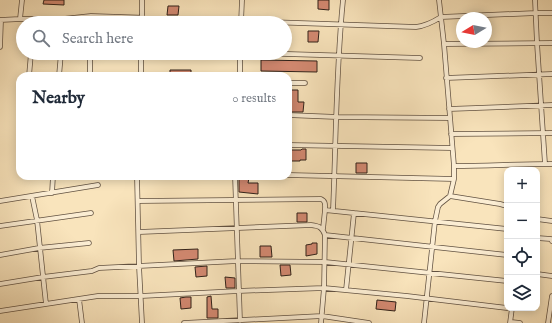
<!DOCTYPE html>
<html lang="en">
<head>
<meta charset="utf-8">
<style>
	body { margin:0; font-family:"IM FELL English",serif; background:#f2f2f3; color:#1f2937 }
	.controls { position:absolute; right:12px; bottom:12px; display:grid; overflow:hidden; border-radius:8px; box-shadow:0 2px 10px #0003 }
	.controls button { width:36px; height:36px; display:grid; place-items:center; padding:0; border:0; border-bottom:1px solid #e0e1e3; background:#fff; color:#1f2937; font:20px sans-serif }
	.compass { position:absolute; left:456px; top:12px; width:36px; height:36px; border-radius:50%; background:#fff; box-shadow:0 2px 10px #0003; rotate:260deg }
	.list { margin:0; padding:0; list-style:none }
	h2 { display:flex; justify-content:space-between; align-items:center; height:52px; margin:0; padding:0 16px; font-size:17px }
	h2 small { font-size:13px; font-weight:400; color:#747a83 }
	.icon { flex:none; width:22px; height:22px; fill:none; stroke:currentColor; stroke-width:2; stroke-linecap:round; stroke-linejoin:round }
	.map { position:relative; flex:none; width:552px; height:323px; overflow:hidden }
	.search { position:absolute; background:#fff; box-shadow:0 2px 10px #0003; left:16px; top:16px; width:276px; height:44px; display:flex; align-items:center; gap:10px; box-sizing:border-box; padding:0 14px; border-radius:22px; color:#747a83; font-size:15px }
	.panel { position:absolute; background:#fff; box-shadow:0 2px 10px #0003; left:16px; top:72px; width:276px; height:108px; border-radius:12px }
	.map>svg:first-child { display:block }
</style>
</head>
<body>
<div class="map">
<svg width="552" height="323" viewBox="0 0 552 323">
	<rect width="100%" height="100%" fill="#f9e4bc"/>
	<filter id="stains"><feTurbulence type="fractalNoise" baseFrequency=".005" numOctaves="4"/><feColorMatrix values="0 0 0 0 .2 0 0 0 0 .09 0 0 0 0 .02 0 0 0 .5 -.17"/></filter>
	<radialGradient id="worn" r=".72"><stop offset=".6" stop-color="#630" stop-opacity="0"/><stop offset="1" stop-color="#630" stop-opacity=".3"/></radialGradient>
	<path fill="#d38971" stroke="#302119" d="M 44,0 L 64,0 L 64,5 L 43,4 Z
		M 318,0 L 329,0 L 329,10 L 318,9 Z
		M 168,6 L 179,6 L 178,15 L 167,15 Z
		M 308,31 L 319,31 L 318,42 L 308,42 Z
		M 261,60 L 317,61 L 317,72 L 261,71 Z
		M 170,70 L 191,70 L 191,76 L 170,76 Z
		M 288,90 L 298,90 L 298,102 L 304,102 L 303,112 L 288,112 Z
		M 302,149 L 306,149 L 306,160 L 300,160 L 300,161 L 290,161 L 290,150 L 301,150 Z
		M 356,163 L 367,163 L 367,173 L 356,173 Z
		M 239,178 L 249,178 L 248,183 L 258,183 L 258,194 L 239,192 Z
		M 297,213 L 307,213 L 307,222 L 297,222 Z
		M 312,243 L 317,243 L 317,254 L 306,256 L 306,245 L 312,244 Z
		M 260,246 L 271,246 L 272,257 L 260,257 Z
		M 198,249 L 198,259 L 174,261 L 173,250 Z
		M 280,265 L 290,265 L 291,275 L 281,276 Z
		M 207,266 L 207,276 L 196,277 L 195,267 Z
		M 225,277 L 235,278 L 235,288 L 226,288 Z
		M 211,296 L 212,309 L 218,309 L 218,318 L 207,318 L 207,297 Z
		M 186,297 L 191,297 L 191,308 L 181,309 L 180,298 Z
		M 377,300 L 396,302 L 395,311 L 376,309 Z"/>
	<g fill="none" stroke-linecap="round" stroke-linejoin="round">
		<defs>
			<path id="street" d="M 535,0 L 537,43 L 545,164
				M 20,19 L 22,0
				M 0,20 L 20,19 L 63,19 L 91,16 L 416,27 C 426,26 433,22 441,17 L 536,13 L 552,13
				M 91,23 L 91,16
				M 142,23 L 142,0
				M 241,23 L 242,0
				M 444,44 L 552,43
				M 0,47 L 1,20
				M 252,53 L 420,58
				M 29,76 L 31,53
				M 59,76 L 61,53
				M 90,76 L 90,53
				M 141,76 L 141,53
				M 240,76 L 240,53
				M 446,78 L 552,74
				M 288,83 L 305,83
				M 449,109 L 552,105
				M 288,115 L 337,117 L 450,118
				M 451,134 L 552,133
				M 288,145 L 452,148
				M 454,166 C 487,166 519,164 552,164
				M 288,175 L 454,179
				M 137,176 L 139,266 L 142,323
				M 235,176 L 240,321
				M 52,193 L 53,176
				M 32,196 L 37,220 L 46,304
				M 450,196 L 500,204 L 507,206
				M 0,201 L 98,185
				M 138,201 L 321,199 C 326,201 325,205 325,210
				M 333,210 C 336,140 336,70 343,0
				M 537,219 L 552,221
				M 0,226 L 91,213
				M 323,229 L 325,210 L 507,229
				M 139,232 L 311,225 C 319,226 322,227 325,235 L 324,288 L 321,323
				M 325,235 L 507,255
				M 537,238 L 551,239 L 552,241
				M 0,255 L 39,248 L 89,243
				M 537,274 L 552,276
				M 0,284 L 43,277 L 92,271 L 99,268 L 237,261 L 325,262 L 507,281
				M 346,290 L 354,213
				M 79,299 L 82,323
				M 0,311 L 98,296 L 141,296 L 238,291 L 324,288 L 407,296 L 507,308
				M 511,322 L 520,323
				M 184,323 L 322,316 L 369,323
				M 424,323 L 435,221 L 438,207 L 440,204 L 450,196 L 454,179 L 454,166 L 444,44 L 439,0
				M 510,323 L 512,308
				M 548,323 L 552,296"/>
		</defs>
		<use href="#street" stroke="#625242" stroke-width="5.5"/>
		<use href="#street" stroke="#fbedd3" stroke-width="4"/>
	</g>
	<rect width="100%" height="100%" filter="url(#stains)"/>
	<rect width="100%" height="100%" fill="url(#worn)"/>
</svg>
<div class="controls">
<button>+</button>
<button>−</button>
<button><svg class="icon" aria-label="locate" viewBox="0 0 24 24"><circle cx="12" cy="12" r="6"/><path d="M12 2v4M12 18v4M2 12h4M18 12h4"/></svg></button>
<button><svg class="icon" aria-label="layers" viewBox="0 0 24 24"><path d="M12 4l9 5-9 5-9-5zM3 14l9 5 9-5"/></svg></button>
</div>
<svg class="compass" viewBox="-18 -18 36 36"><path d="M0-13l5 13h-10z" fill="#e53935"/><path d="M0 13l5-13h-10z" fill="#747a83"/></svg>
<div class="search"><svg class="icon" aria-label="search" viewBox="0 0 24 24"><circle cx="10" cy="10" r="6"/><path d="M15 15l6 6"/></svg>Search here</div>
<section class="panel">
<h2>Nearby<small>0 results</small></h2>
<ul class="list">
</ul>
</section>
</div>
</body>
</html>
